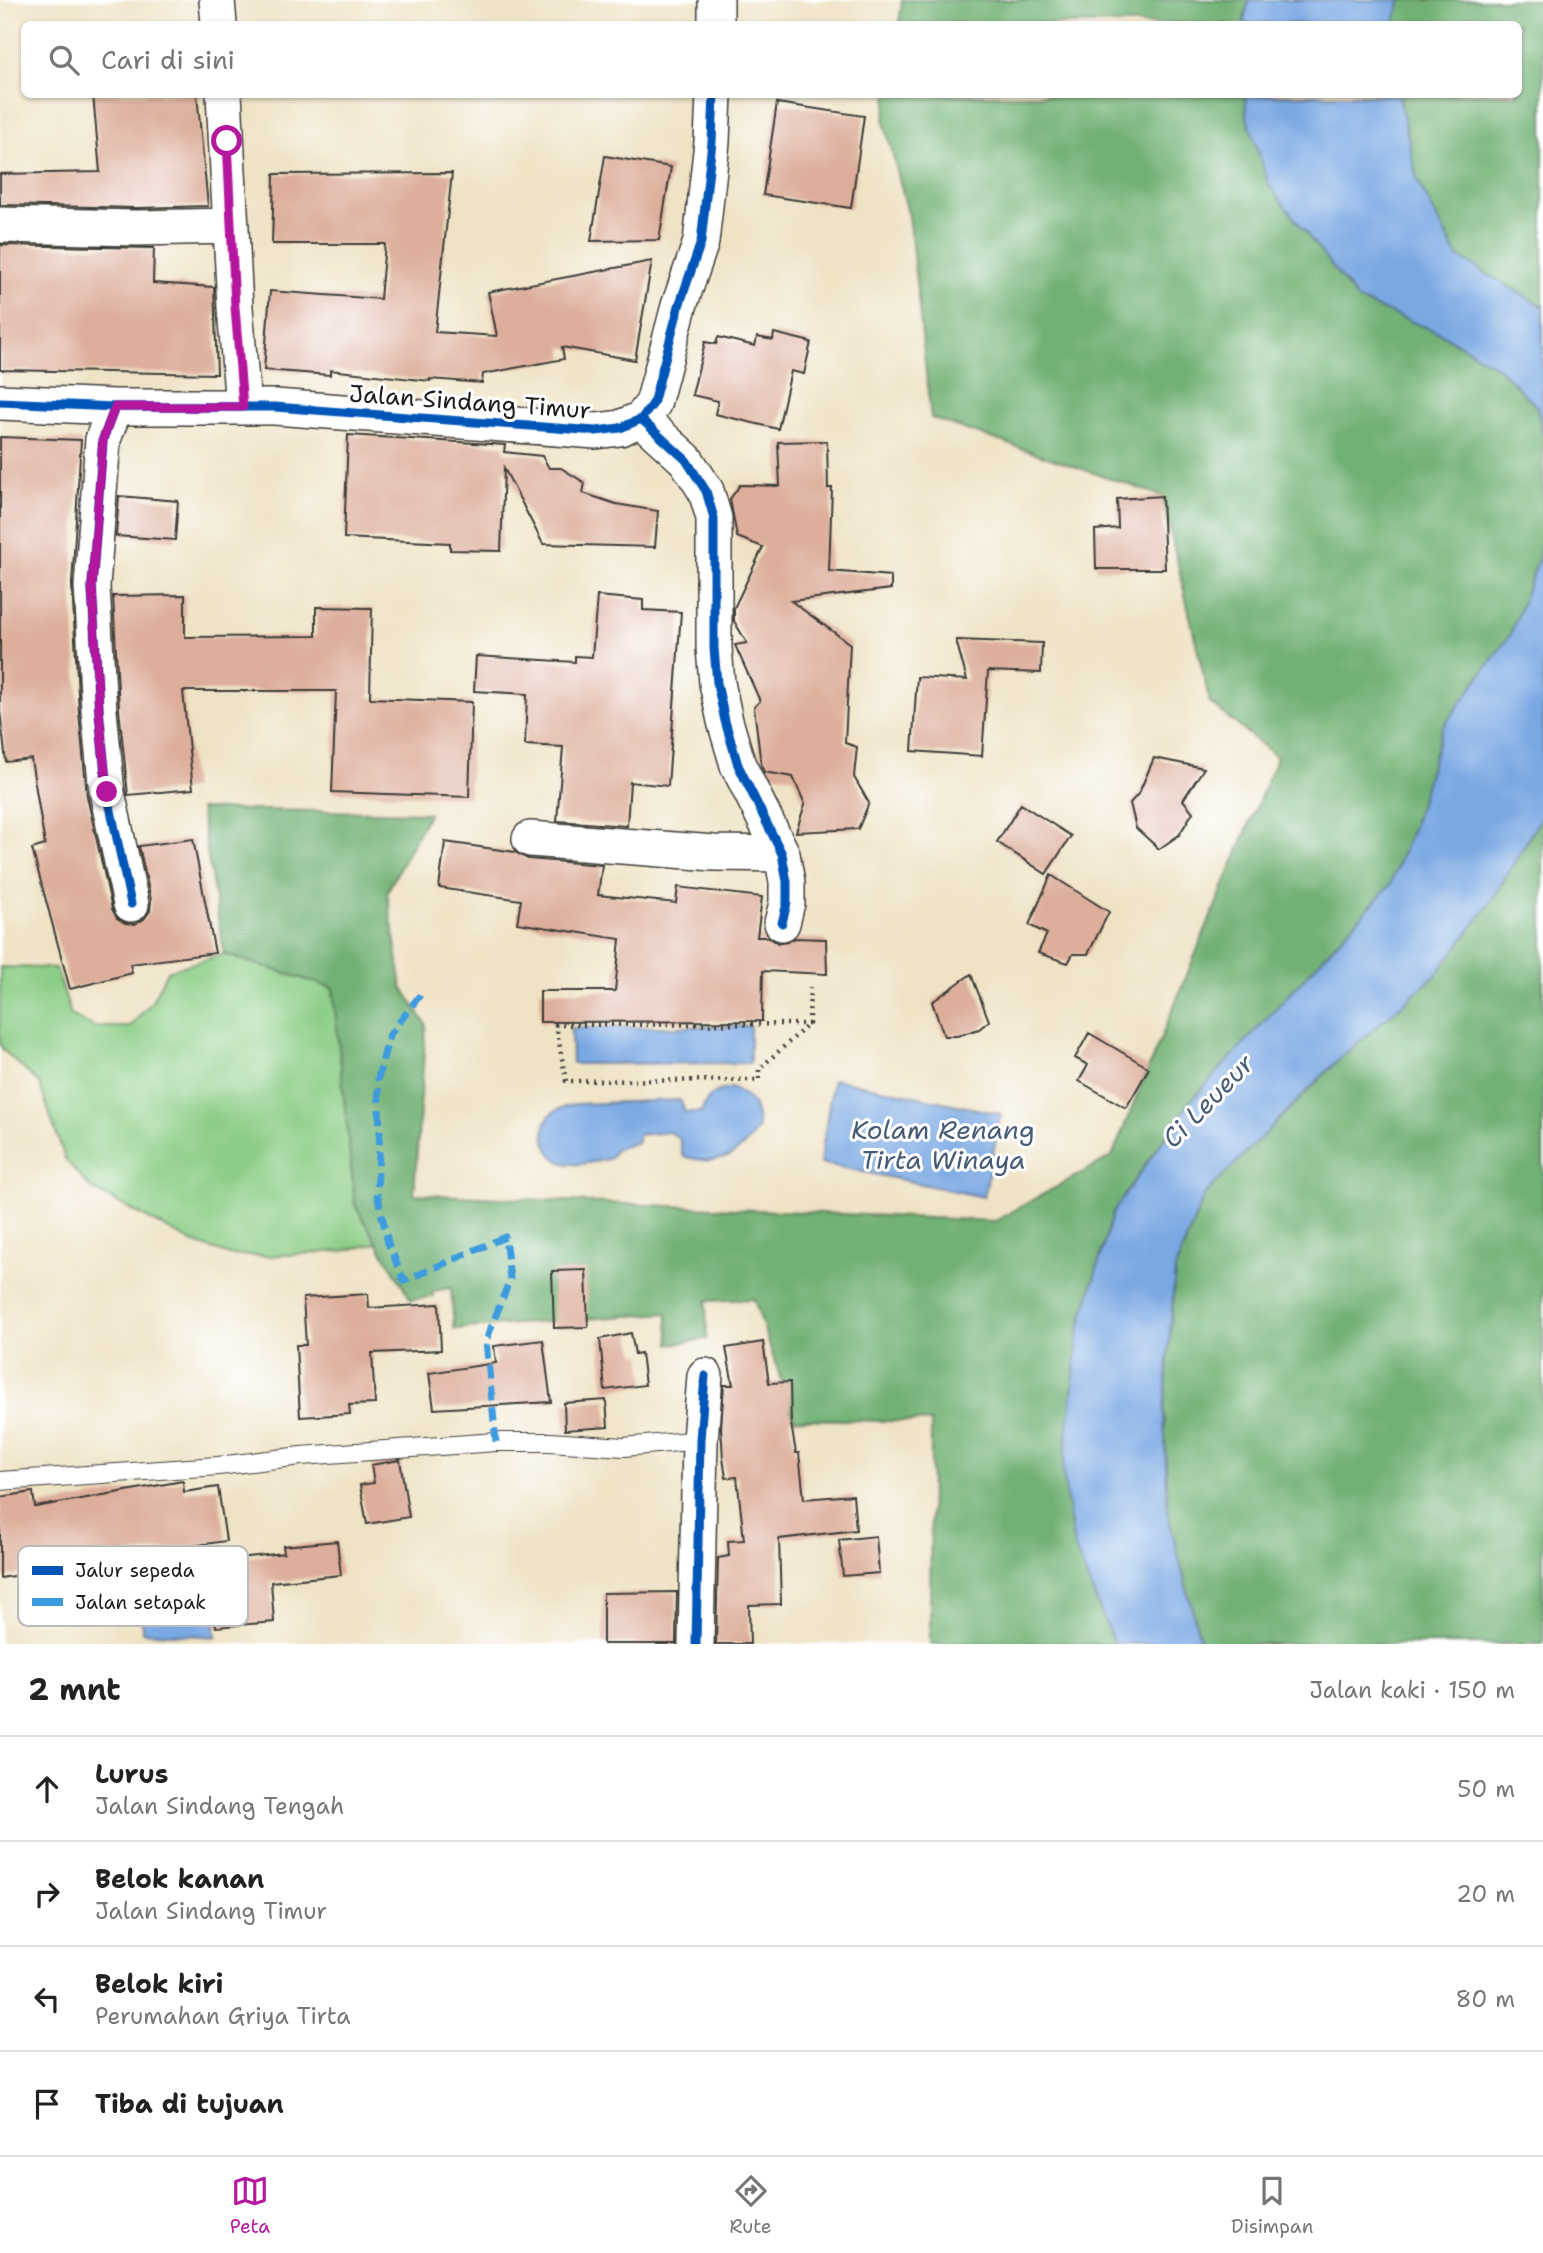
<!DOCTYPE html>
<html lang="id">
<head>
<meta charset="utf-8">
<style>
	body { margin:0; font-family:"Shantell Sans",sans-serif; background:#f6f6f6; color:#222 }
	.stop { position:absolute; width:21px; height:21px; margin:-16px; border:5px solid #b5179e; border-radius:50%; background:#fff }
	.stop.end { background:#b5179e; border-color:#fff; box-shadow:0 2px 7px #0008 }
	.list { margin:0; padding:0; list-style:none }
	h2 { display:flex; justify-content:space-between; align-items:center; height:91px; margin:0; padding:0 28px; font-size:30px }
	h2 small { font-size:23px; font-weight:400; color:#767676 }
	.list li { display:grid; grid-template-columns:46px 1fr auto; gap:21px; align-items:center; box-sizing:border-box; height:105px; padding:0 28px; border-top:2px solid #e0e0e0 }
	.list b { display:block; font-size:26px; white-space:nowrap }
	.list p { margin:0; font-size:23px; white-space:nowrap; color:#767676 }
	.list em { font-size:23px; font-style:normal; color:#767676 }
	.icon { flex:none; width:38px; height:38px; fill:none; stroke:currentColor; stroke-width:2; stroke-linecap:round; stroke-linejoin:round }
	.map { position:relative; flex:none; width:1543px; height:1644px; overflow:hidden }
	.search { position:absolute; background:#fff; box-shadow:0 2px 5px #0004; left:21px; right:21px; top:21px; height:77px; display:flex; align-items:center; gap:18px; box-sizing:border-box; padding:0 24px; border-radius:10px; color:#767676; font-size:26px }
	.sheet { height:511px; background:#fff }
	nav { display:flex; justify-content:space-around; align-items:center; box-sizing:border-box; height:98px; border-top:2px solid #e0e0e0; background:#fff; font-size:19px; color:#767676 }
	nav a { display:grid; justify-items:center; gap:4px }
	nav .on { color:#b5179e }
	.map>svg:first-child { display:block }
</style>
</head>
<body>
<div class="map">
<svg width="1543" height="1644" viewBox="0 0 1543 1644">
	<rect width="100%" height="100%" fill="#fff"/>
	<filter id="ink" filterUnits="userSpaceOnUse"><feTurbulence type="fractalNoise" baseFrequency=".0143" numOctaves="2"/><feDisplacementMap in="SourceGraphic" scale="14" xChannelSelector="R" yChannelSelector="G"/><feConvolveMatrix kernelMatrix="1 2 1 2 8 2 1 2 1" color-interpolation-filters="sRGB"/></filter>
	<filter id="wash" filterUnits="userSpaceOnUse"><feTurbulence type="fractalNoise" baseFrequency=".00686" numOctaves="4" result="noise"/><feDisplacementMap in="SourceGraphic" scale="28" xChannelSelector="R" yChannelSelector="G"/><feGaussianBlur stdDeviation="1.57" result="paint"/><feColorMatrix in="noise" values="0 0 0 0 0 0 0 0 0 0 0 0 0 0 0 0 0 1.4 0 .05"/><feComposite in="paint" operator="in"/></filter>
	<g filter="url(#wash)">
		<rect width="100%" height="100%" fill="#efe3c6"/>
		<path fill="#8cce87" stroke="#547552" stroke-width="2" d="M 224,954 L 333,988 L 355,1205 L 378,1243 L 343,1251 L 270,1256 L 230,1255 L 192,1242 L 90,1188 L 65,1159 L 39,1083 L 3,1050 L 0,1043 L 0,967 L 56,968 L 71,1015 L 94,1027 L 130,1027 L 152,1002 L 167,971 Z"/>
		<path fill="#71b174" stroke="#466648" stroke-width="2" d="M 902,0 L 1249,0 L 1243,24 L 899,24 Z
			M 1401,0 L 1543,0 L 1543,307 L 1457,256 L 1417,180 L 1399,95 L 1518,94 L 1518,24 L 1394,24 Z
			M 888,95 L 1245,95 L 1247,117 L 1358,299 L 1440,333 L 1499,368 L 1537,407 L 1543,436 L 1543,538 L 1539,558 L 1510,635 L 1443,727 L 1413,826 L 1390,885 L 1189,1103 L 1113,1212 L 1079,1332 L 1074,1546 L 1114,1644 L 930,1644 L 931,1422 L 794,1419 L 754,1299 L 706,1301 L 707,1339 L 670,1344 L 667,1313 L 454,1329 L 451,1288 L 433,1291 L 433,1297 L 411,1300 L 355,1205 L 333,988 L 224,954 L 200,809 L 429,813 L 387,892 L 402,987 L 426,1024 L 414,1194 L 995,1221 L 1112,1156 L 1277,757 L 1210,703 L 1162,496 L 931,418 L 909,217 L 884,121 Z
			M 1543,814 L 1543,1644 L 1201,1644 L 1168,1515 L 1164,1411 L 1175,1269 L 1204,1195 L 1337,1061 L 1436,975 L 1489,905 Z"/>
		<path fill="#79a8e3" stroke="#4a6280" stroke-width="2" d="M 1249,0 L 1401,0 L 1394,24 L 1243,24 Z
			M 1245,95 L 1399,95 L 1417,180 L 1457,256 L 1543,307 L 1543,436 L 1537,407 L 1499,368 L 1440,333 L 1358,300 L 1269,185 L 1247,117 Z
			M 1543,538 L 1543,814 L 1489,905 L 1436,975 L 1337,1061 L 1204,1195 L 1175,1269 L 1164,1411 L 1168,1515 L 1201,1644 L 1114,1644 L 1074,1546 L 1063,1473 L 1079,1332 L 1113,1212 L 1189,1103 L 1390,885 L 1413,826 L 1443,727 L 1510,635 L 1539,558 Z
			M 750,1026 L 750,1063 L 572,1064 L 571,1028 Z
			M 833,1079 L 1001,1114 L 984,1197 L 820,1163 Z
			M 733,1088 C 753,1099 757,1105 758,1128 C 738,1158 718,1167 683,1156 L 679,1138 L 670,1132 L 638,1135 L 638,1142 L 616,1149 L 609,1159 C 595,1161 579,1167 565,1163 C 546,1159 537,1129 551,1114 C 556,1108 568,1106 576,1104 L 680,1100 L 685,1112 L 701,1112 C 708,1095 715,1090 733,1088 Z
			M 195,1564 L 211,1586 L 216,1637 L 142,1632 L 142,1570 Z"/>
		<g id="blocks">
			<path fill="#ddae9b" d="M 93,94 L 197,94 L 208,206 L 137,208 L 0,205 L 0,174 L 100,172 Z
				M 777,103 L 864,116 L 851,208 L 763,195 Z
				M 605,156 L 671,167 L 659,240 L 591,241 Z
				M 452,173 L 435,332 L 497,336 L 488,292 L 652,261 L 635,360 L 562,347 L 564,359 L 483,374 L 482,383 L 430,379 L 430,381 L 330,370 L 330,375 L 264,370 L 270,291 L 380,299 L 385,244 L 272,244 L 274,174 Z
				M 0,245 L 154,248 L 153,283 L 214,287 L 217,374 L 0,370 Z
				M 774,333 L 811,342 L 804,374 L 791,371 L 778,429 L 715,414 L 718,401 L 692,395 L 705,342 L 716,344 L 718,337 L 755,346 L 757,337 L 773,340 Z
				M 348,435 L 505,445 L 504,452 L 542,456 L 549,468 L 561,468 L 585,483 L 583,493 L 616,504 L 658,511 L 655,547 L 543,544 L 504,468 L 501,551 L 450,550 L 450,543 L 344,538 Z
				M 0,437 L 81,440 L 72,584 L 79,712 L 87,796 L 112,909 L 117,918 L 125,923 L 135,924 L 144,919 L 150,911 L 151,900 L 139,846 L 193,839 L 215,953 L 130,964 L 132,973 L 70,989 L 32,849 L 45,845 L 31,759 L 6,762 L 0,711 Z
				M 827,441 L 828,488 L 832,488 L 829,571 L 891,576 L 891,589 L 791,601 L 850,644 L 845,743 L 857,747 L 854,777 L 869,803 L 858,829 L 796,832 L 805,804 L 793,777 L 764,772 L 761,765 L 754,707 L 760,701 L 735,645 L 747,643 L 734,621 L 734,608 L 763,547 L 737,537 L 730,499 L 740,485 L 780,486 L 778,442 Z
				M 119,496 L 178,501 L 175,540 L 116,536 Z
				M 1162,496 L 1165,569 L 1096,569 L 1095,530 L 1118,528 L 1117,499 Z
				M 185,595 L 185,637 L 316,636 L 316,607 L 372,608 L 370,698 L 472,702 L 469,797 L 332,792 L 336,691 L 183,691 L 193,789 L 128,795 L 119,709 L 113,596 Z
				M 597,596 L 643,600 L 643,610 L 681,612 L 668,786 L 630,782 L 627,826 L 557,821 L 563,747 L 525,745 L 527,694 L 474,691 L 476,656 L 575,662 L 575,656 L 592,657 Z
				M 956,640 L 1042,643 L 1041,673 L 988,671 L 982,756 L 912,751 L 917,677 L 967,680 Z
				M 1154,758 L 1204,768 L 1183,800 L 1193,812 L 1179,835 L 1159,849 L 1136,828 L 1130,803 L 1139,793 Z
				M 1021,804 L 1071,836 L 1046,874 L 997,842 Z
				M 445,842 L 515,852 L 528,859 L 602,865 L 598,895 L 676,903 L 678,887 L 762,897 L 757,937 L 768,937 L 778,943 L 787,942 L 795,938 L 826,939 L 827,974 L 763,971 L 762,1021 L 540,1022 L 540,991 L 615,991 L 620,939 L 517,923 L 521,900 L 439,888 Z
				M 1051,875 L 1109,912 L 1088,954 L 1073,954 L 1068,963 L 1038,953 L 1047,934 L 1029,925 Z
				M 971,974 L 989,1021 L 979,1029 L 957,1036 L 944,1036 L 932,1002 Z
				M 1089,1033 L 1149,1068 L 1126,1108 L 1079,1081 L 1088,1065 L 1075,1058 Z
				M 586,1270 L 588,1327 L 554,1328 L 552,1271 Z
				M 368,1294 L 369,1308 L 439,1304 L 441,1350 L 372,1353 L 375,1404 L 349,1405 L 350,1414 L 300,1417 L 296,1345 L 306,1345 L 303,1298 Z
				M 631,1333 L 635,1354 L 641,1353 L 645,1385 L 605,1390 L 600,1339 Z
				M 543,1340 L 551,1402 L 434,1409 L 429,1373 L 496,1363 L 494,1346 Z
				M 763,1342 L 769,1383 L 790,1382 L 791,1424 L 796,1453 L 799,1453 L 804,1499 L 853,1495 L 856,1530 L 779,1539 L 781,1604 L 749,1605 L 750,1644 L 716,1644 L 718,1558 L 729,1556 L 728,1541 L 744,1540 L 737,1477 L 726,1478 L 723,1458 L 721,1428 L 724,1385 L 733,1385 L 726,1348 Z
				M 606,1400 L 608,1427 L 565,1430 L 564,1403 Z
				M 400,1460 L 409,1517 L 367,1524 L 360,1485 L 374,1483 L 371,1465 Z
				M 183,1481 L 184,1492 L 218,1487 L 226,1541 L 116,1557 L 117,1560 L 0,1578 L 0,1497 L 33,1492 L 35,1507 Z
				M 876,1536 L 879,1573 L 843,1576 L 839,1540 Z
				M 337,1541 L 341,1575 L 271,1582 L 274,1622 L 216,1627 L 211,1561 L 284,1553 L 283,1546 Z
				M 677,1592 L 676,1644 L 603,1644 L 603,1593 Z"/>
		</g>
	</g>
	<g filter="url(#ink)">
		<use href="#blocks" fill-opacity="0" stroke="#3c3a36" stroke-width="2"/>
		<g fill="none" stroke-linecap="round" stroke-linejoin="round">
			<defs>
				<path id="lane" d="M 0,1481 L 218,1466 L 301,1456 L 496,1442 L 550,1442 L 624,1447 L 700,1440"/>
				<path id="street" d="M 217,0 L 219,24
					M 716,24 L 716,0
					M 224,94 L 235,307 L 243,407
					M 0,225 L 137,228 L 231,226
					M 0,402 L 115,407 L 275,407 L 596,431 L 620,428 L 641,419 L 653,404 L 679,306 L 701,242 L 712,142 L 714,94
					M 115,407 L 103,439 L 92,586 L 99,711 L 107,792 L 131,904
					M 641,419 L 686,460 L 706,491 L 714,518 L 714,648 L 717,683 L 725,721 L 738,765 L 782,854 L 787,882 L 787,903 L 782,923
					M 530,839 L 714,853 L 782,854
					M 696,1644 L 700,1440 L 705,1376"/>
			</defs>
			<use href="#lane" stroke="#3c3a36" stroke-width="20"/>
			<use href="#street" stroke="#3c3a36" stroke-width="38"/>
			<path stroke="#3c3a36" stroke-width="4.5" stroke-dasharray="2 5" stroke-linecap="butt" d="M 809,1024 L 556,1025 L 566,1081 L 759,1080 L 759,1069 L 809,1024 L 810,983"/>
			<use href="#lane" stroke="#fff" stroke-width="18"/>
			<use href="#street" stroke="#fff" stroke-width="35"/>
			<path stroke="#3c9bdf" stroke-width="7" stroke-dasharray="14 7" stroke-linecap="butt" d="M 420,995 L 389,1036 L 378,1078 L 380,1131 L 377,1193 L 388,1243 L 404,1281 L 505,1237 L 510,1279 L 486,1341 L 496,1442"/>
			<defs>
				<path id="cycleway" d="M 0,402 L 115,407 L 275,407 L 596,431 L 620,428 L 641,419 L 653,404 L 679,306 L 701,242 L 712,142 L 714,94
					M 115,407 L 103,439 L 92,586 L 99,711 L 107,792 L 131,904
					M 641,419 L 686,460 L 706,491 L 714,518 L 714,648 L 717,683 L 725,721 L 738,765 L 782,854 L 787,882 L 787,903 L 782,923
					M 696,1644 L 700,1440 L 705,1376"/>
			</defs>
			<use href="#cycleway" stroke="#fff" stroke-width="13"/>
			<use href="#cycleway" stroke="#0057b8" stroke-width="9"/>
		</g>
	</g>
	<g fill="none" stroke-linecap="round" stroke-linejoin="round" filter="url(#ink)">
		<path stroke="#b5179e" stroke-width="9" d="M 107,792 L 99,711 L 92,586 L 103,439 L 115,407 L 243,407 L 235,307 L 227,141"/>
	</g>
	<g text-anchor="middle" stroke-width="6" stroke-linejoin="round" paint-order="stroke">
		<g font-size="24" fill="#1c1c1c" stroke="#fff">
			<text transform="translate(470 402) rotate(4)" y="8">Jalan Sindang Timur</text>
		</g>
		<g font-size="26" font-style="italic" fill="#465b76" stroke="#fff">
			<text transform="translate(1208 1101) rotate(-46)" y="9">Ci Leueur</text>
			<text x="943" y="1139">Kolam Renang<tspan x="943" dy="30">Tirta Winaya</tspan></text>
		</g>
	</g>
	<rect x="18" y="1546" width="230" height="80" rx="10" fill="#fff" stroke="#bbb" stroke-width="2"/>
	<rect x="32" y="1566" width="31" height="9" fill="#0057b8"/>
	<rect x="32" y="1598" width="31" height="8" fill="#3c9bdf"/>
	<g font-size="19" fill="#1c1c1c">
		<text x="75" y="1577">Jalur sepeda</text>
		<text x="75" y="1609">Jalan setapak</text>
	</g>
</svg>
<div class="stop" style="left:227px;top:141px"></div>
<div class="stop end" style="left:107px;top:792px"></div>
<div class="search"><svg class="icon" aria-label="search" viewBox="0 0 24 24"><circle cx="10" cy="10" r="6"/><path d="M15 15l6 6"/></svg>Cari di sini</div>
</div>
<section class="sheet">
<h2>2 mnt<small>Jalan kaki · 150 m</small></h2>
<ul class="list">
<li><svg class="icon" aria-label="ahead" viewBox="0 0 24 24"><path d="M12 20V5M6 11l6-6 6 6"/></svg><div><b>Lurus</b><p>Jalan Sindang Tengah</p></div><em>50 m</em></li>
<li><svg class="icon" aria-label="right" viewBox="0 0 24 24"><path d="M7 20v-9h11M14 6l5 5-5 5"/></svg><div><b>Belok kanan</b><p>Jalan Sindang Timur</p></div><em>20 m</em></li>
<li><svg class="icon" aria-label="left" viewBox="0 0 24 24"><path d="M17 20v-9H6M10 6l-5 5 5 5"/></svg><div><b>Belok kiri</b><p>Perumahan Griya Tirta</p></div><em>80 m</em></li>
<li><svg class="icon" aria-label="arrive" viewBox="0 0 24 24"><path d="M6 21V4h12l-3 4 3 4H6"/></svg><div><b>Tiba di tujuan</b></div></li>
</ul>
</section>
<nav>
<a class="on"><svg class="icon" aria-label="map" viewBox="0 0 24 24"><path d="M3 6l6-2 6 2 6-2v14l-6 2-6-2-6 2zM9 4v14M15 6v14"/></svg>Peta</a>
<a><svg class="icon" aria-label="directions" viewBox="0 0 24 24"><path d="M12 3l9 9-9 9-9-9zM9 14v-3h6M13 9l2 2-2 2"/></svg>Rute</a>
<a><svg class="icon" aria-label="saved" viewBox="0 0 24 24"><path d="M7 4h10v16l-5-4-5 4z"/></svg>Disimpan</a>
</nav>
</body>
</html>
